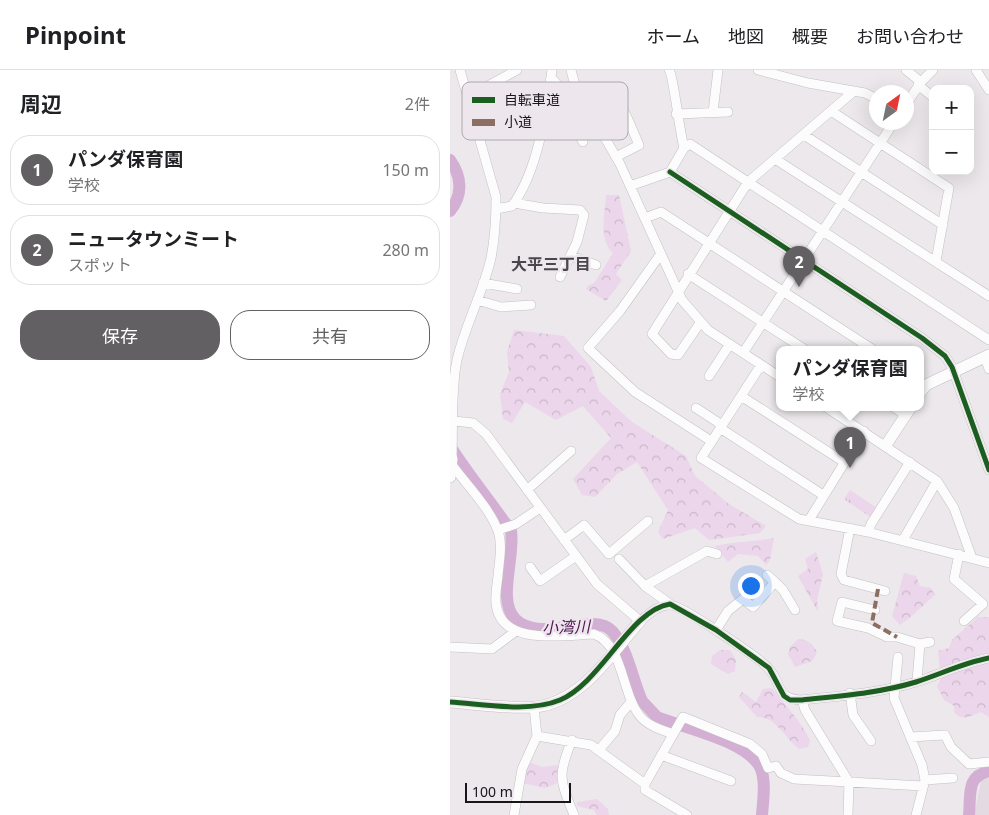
<!DOCTYPE html>
<html lang="ja">
<head>
<meta charset="utf-8">
<style>
	body { margin:0; font-family:"Noto Sans","Noto Sans JP",sans-serif; background:#f2f2f2; color:#202124 }
	.controls { position:absolute; right:15px; top:15px; display:grid; overflow:hidden; border-radius:10px; box-shadow:0 5px 20px #0002 }
	.controls button { width:45px; height:45px; display:grid; place-items:center; padding:0; border:0; border-bottom:1px solid #e0e0e0; background:#fff; color:#202124; font:25px sans-serif }
	.compass { position:absolute; left:419px; top:15px; width:45px; height:45px; border-radius:50%; background:#fff; box-shadow:0 5px 20px #0002; rotate:33deg }
	.scale { position:absolute; left:15px; bottom:12px; width:106px; box-sizing:border-box; padding-left:5px; border:2px solid #181618; border-top:0; font-size:14px; line-height:18px; white-space:nowrap; color:#181618; -webkit-text-stroke:4px #ede7ed; paint-order:stroke }
	.you { position:absolute; left:300px; top:515px; width:18px; height:18px; margin:-12px; border:4px solid #fff; border-radius:50%; background:#1a73e8; box-shadow:0 0 0 8px #1a73e833 }
	.badge { display:grid; place-items:center; width:32px; height:32px; border-radius:50%; background:#626062; color:#fff; font-size:16px; font-weight:700 }
	.pin { position:absolute; translate:-50% -41px; filter:drop-shadow(0 1px 2px #0008) }
	.pin::after { content:''; position:absolute; top:26px; width:18px; height:15px; background:inherit; clip-path:polygon(0 0,100% 0,50% 100%) }
	.popup { position:absolute; left:326px; top:276px; width:148px; height:65px; box-sizing:border-box; display:grid; place-content:center; border-radius:10px; background:#fff; filter:drop-shadow(0 1px 4px #0005); font-size:16px; white-space:nowrap; color:#757577 }
	.popup b { font-size:19px; color:#202124 }
	.popup::after { content:''; position:absolute; left:50%; top:100%; margin-left:-10px; border:10px solid transparent; border-top-color:#fff }
	.list { margin:0; padding:0; list-style:none }
	h2 { display:flex; justify-content:space-between; align-items:center; height:65px; margin:0; padding:0 20px; font-size:21px }
	h2 small { font-size:16px; font-weight:400; color:#757577 }
	.list li { display:grid; grid-template-columns:32px 1fr auto; gap:15px; align-items:center; box-sizing:border-box; height:70px; margin:0 10px 10px; padding:0 10px; border:1px solid #e0e0e0; border-radius:20px }
	.list b { display:block; font-size:19px; white-space:nowrap }
	.list p { margin:0; font-size:16px; white-space:nowrap; color:#757577 }
	.list em { font-size:16px; font-style:normal; color:#757577 }
	.actions { display:flex; gap:10px; padding:15px 20px }
	.actions a { flex:1; padding:11px 0; border:1px solid #626062; border-radius:20px; text-align:center; font-size:18px; color:#626062 }
	.actions .main { background:#626062; color:#fff }
	.map { position:relative; flex:none; width:539px; height:745px; overflow:hidden }
	header { display:flex; align-items:center; gap:30px; box-sizing:border-box; height:70px; padding:0 25px; background:#fff; border-bottom:1px solid #e0e0e0 }
	header strong { font-size:24px }
	nav { display:flex; gap:28px; margin-inline-start:auto; font-size:18px }
	main { display:flex }
	aside { flex:1; background:#fff }
	.map>svg:first-child { display:block }
</style>
</head>
<body>
<header>
<strong>Pinpoint</strong>
<nav><a>ホーム</a><a>地図</a><a>概要</a><a>お問い合わせ</a></nav>
</header>
<main>
<aside>
<h2>周辺<small>2件</small></h2>
<ul class="list">
<li><span class="badge">1</span><div><b>パンダ保育園</b><p>学校</p></div><em>150 m</em></li>
<li><span class="badge">2</span><div><b>ニュータウンミート</b><p>スポット</p></div><em>280 m</em></li>
</ul>
<div class="actions"><a class="main">保存</a><a>共有</a></div>
</aside>
<div class="map">
<svg width="539" height="745" viewBox="0 0 539 745">
	<defs>
		<pattern id="grass-tufts" width="24" height="20" patternUnits="userSpaceOnUse" patternTransform="scale(1.25)"><rect width="24" height="20" fill="#ecd6eb"/><path d="M3 7l-1-3M5 7V3M7 7l1-3M15 17l-1-3M17 17v-4M19 17l1-3" fill="none" stroke="#cab7c9"/></pattern>
		<pattern id="forest-crowns" width="20" height="18" patternUnits="userSpaceOnUse" patternTransform="scale(1.25)"><rect width="20" height="18" fill="#ecd6eb"/><path d="M2 6a3 3 0 1 1 6 0M12 15a3 3 0 1 1 6 0" fill="none" stroke="#cab7c9"/></pattern>
	</defs>
	<rect width="100%" height="100%" fill="#ece8ec"/>
	<path fill="#e3dae2" d="M 532,707 L 539,708 L 539,745 L 524,745 Z"/>
	<path fill="url(#grass-tufts)" d="M 400,420 L 427,438 L 420,447 L 394,429 Z"/>
	<path fill="url(#forest-crowns)" d="M 156,125 L 169,125 L 181,181 L 166,204 L 172,210 L 156,231 L 136,219 L 138,216 L 145,212 L 163,183 C 148,169 155,144 156,125 Z
		M 64,260 L 114,266 L 141,297 L 149,321 L 182,352 L 236,386 L 245,406 L 279,434 L 316,456 L 310,463 L 259,470 L 245,458 L 213,469 L 208,462 L 218,440 L 187,392 L 167,404 L 145,427 L 132,425 L 123,409 L 161,368 L 133,336 L 106,350 L 75,332 L 62,353 L 53,349 L 50,324 L 59,302 L 57,282 Z
		M 324,468 L 320,490 L 316,495 L 308,486 L 288,484 L 278,492 L 265,476 C 285,471 304,472 324,468 Z
		M 366,482 L 373,504 L 367,530 L 368,542 L 348,506 L 358,499 L 355,489 Z
		M 454,503 L 466,506 L 470,516 L 481,518 L 485,525 C 472,536 463,546 450,555 L 442,546 Z
		M 528,547 L 539,547 L 539,647 L 531,642 C 520,646 512,652 504,642 L 504,636 L 494,630 L 487,616 L 491,609 L 488,581 L 499,578 L 502,570 Z
		M 348,569 C 357,569 364,574 367,583 L 362,591 L 345,597 L 338,584 L 340,577 Z
		M 270,580 L 280,580 L 286,590 L 285,601 L 278,604 L 261,594 L 262,586 Z
		M 322,618 C 336,637 349,648 360,670 L 358,677 L 349,679 C 336,670 326,646 307,647 L 289,627 L 292,622 L 306,632 L 313,619 Z
		M 79,692 L 92,697 L 108,695 L 107,713 L 95,718 L 73,713 L 74,700 Z
		M 147,729 L 158,739 L 159,745 L 147,745 L 144,740 L 127,736 L 127,732 Z"/>
	<g fill="none" stroke-linecap="round" stroke-linejoin="round">
		<path stroke="#d4afd4" stroke-width="12" d="M 0,90 C 12,107 13,125 0,141
			M 0,376 C 16,401 35,425 53,450 C 55,454 61,457 61,461 C 65,488 47,530 65,549 C 90,575 143,540 162,561 C 177,577 183,611 192,631 L 207,647 C 234,658 299,671 311,699 C 316,713 313,731 312,745
			M 519,745 C 521,725 516,706 539,701"/>
		<defs>
			<path id="minor" d="M 121,0 L 130,34 L 151,61 L 170,94 L 232,230 L 258,260 L 330,307
				M 219,0 C 223,4 230,64 234,78
				M 308,0 L 358,13 L 415,23 L 427,29
				M 456,0 L 471,12
				M 526,0 L 539,20
				M 101,8 C 119,23 121,52 133,72
				M 468,15 L 483,27
				M 18,27 L 67,0
				M 457,33 L 471,12 L 483,0
				M 381,41 L 499,118 L 486,191
				M 263,42 L 268,0
				M 226,44 L 278,42
				M 141,48 L 171,35 L 180,54
				M 354,65 L 493,155
				M 155,67 L 180,54 L 189,75 L 166,87
				M 325,89 L 539,226
				M 220,102 L 472,268 L 495,286 L 502,297 L 539,400
				M 180,116 L 220,102 L 234,78 L 240,74 L 539,270
				M 64,133 L 93,138 L 130,140 L 134,145 L 127,172 L 110,207
				M 46,139 L 62,136 C 88,101 96,42 102,0
				M 195,148 L 211,142 L 422,279
				M 210,185 L 170,241 L 138,278 L 185,322 L 261,371
				M 121,186 L 146,195
				M 238,204 L 354,279
				M 33,213 L 67,219
				M 27,230 L 51,237 L 81,235
				M 250,253 L 228,285 L 221,284 L 202,264 L 298,112 L 404,21
				M 293,283 L 444,52
				M 535,287 L 539,299
				M 311,295 L 251,388 L 349,449 L 418,462 L 539,493
				M 259,306 L 280,274
				M 291,326 L 394,392
				M 376,337 L 487,411 L 504,438 L 522,488
				M 443,337 L 456,345
				M 246,338 L 272,355
				M 4,351 L 23,353 L 36,364 L 147,514 L 190,551 C 198,545 209,534 220,535 C 231,535 311,589 319,599 C 333,615 325,629 352,630 C 389,626 430,623 466,612 C 491,604 513,593 539,588
				M 270,358 L 373,425
				M 2,389 C 3,360 1,317 7,290 C 15,255 33,223 41,188 C 45,168 46,148 46,127 L 10,0
				M 0,392 C 14,412 40,438 48,461 C 53,475 49,492 48,506 C 47,515 45,525 46,533 C 50,577 114,565 144,564 C 174,575 171,623 190,646 C 198,656 212,660 223,664
				M 77,420 L 121,381
				M 359,450 L 414,361
				M 400,458 L 391,504 L 394,510 L 435,521
				M 48,460 L 66,454 L 90,438
				M 418,462 L 421,454 L 460,392
				M 114,470 L 134,455 L 159,484 L 198,451
				M 453,470 L 487,411
				M 509,484 L 504,509 L 533,534 L 514,551
				M 169,489 L 195,516
				M 80,497 L 90,511 L 126,486
				M 317,505 L 325,512
				M 220,534 L 195,516 L 257,481 L 267,484
				M 425,540 L 392,532 L 387,551 L 418,558 L 437,567 L 447,567 L 470,574 L 467,611
				M 266,560 L 278,541 L 293,529 L 303,537 L 325,512 L 333,520 L 345,540
				M 470,574 L 480,572
				M 0,577 L 42,579 L 66,561
				M 448,587 L 444,628 L 472,695 L 475,710 L 466,745
				M 400,623 L 403,645 L 421,671
				M 352,630 L 355,640 L 399,712 L 398,745
				M 87,666 L 141,675 L 195,714
				M 460,667 L 495,665 L 501,677 L 519,694 L 539,692
				M 122,670 C 107,706 110,710 124,745
				M 149,680 L 165,661 L 170,645 L 181,632
				M 211,685 L 281,711
				M 475,710 L 503,708
				M 64,745 L 72,699 L 87,666 L 84,637
				M 237,745 L 195,720 L 195,714 L 233,647 L 300,674 L 312,684 L 318,698 L 326,696 L 331,703 L 344,709 L 473,716"/>
			<path id="tertiary" d="M 470,323 L 476,315 L 539,285
				M 436,375 L 461,337
				M 0,407 L 2,389
				M 0,632 C 27,634 58,639 85,637 C 132,632 161,584 190,551"/>
		</defs>
		<use href="#minor" stroke="#c3c1c3" stroke-width="10"/>
		<use href="#tertiary" stroke="#c3c1c3" stroke-width="12"/>
		<use href="#minor" stroke="#fcfcfc" stroke-width="9"/>
		<use href="#tertiary" stroke="#fcfcfc" stroke-width="11"/>
		<path stroke="#8d6e63" stroke-width="4" stroke-dasharray="8 4" stroke-linecap="butt" d="M 428,519 L 422,553 L 447,567"/>
		<defs>
			<path id="cycleway" d="M 220,102 L 472,268 L 495,286 L 502,297 L 539,400
				M 0,632 C 33,634 79,643 110,630 C 151,613 180,540 220,534 L 266,560 L 319,598 L 334,626 L 340,630 L 352,630 C 389,626 430,623 466,612 C 491,604 513,593 539,588"/>
		</defs>
		<use href="#cycleway" stroke="#ede7ed" stroke-width="8"/>
		<use href="#cycleway" stroke="#1b5e20" stroke-width="5"/>
	</g>
	<g text-anchor="middle" stroke-width="4.5" stroke-linejoin="round" paint-order="stroke">
		<g font-size="16" font-weight="bold" fill="#4a464a" stroke="#ede7ed">
			<text x="101" y="200">大平三丁目</text>
		</g>
		<g font-size="16" font-style="italic" fill="#521654" stroke="#ede7ed">
			<text transform="translate(116 557) rotate(-2)" y="6">小湾川</text>
		</g>
	</g>
	<rect x="12" y="12" width="166" height="58" rx="8" fill="#ede7ed" stroke="#ada8ad" stroke-width="1"/>
	<rect x="22" y="27" width="23" height="6" fill="#1b5e20"/>
	<rect x="22" y="49" width="23" height="7" fill="#8d6e63"/>
	<g font-size="14" fill="#181618">
		<text x="54" y="35">自転車道</text>
		<text x="54" y="57">小道</text>
	</g>
</svg>
<div class="controls">
<button>+</button>
<button>−</button>
</div>
<svg class="compass" viewBox="-18 -18 36 36"><path d="M0-13l5 13h-10z" fill="#e53935"/><path d="M0 13l5-13h-10z" fill="#757577"/></svg>
<div class="scale">100 m</div>
<div class="you"></div>
<div class="pin badge" style="left:400px;top:398px">1</div>
<div class="popup"><b>パンダ保育園</b>学校</div>
<div class="pin badge" style="left:349px;top:217px">2</div>
</div>
</main>
</body>
</html>
